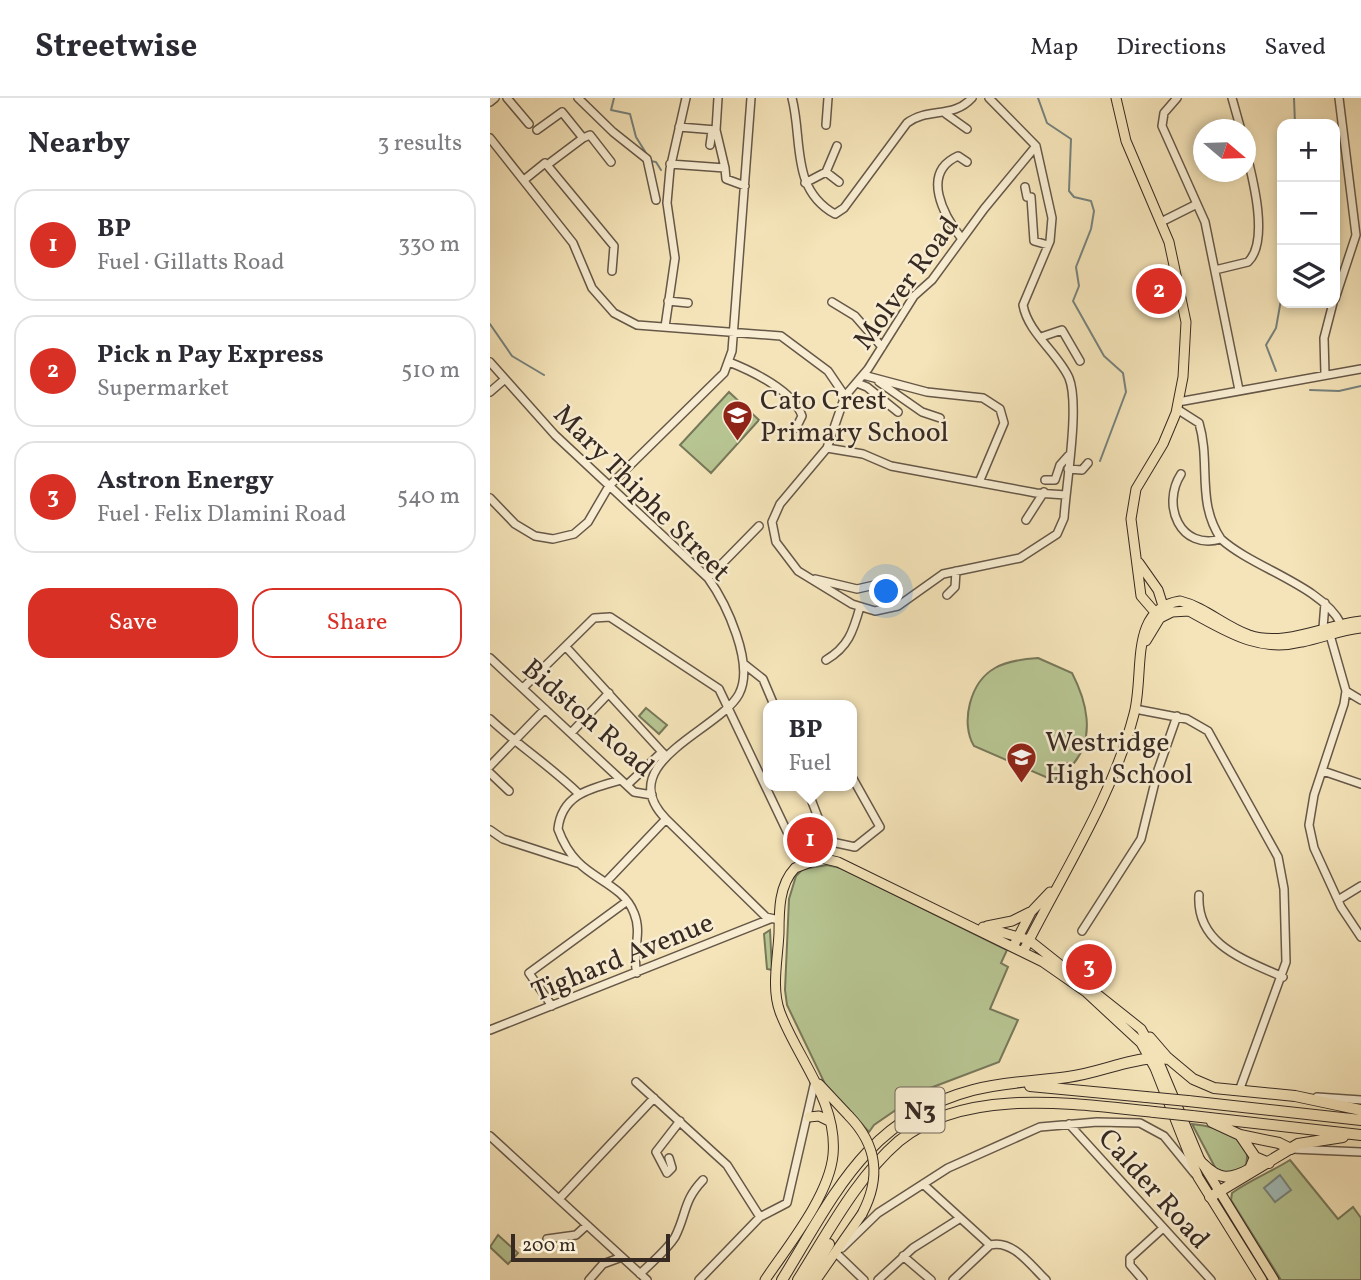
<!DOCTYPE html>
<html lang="en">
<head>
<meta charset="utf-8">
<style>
	body { margin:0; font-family:Vollkorn,serif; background:#f7f7f7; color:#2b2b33 }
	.controls { position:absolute; right:21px; top:21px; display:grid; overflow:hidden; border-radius:14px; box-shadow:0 4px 10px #0003 }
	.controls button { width:63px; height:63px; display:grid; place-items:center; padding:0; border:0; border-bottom:2px solid #e1e1e2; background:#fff; color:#2b2b33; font:35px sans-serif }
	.compass { position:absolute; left:703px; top:21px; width:63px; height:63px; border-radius:50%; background:#fff; box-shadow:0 4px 10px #0003; rotate:109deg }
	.scale { position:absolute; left:21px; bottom:18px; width:159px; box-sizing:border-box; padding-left:7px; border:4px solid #372a23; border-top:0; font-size:19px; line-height:24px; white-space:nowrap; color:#372a23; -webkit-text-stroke:5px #f8edd2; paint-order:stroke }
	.you { position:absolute; left:397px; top:494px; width:24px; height:24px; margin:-18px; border:5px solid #fff; border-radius:50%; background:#1a73e8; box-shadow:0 0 0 10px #1a73e833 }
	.badge { display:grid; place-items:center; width:46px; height:46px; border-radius:50%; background:#d93025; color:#fff; font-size:23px; font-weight:700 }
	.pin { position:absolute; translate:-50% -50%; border:4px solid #fff; box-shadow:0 2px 7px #0006 }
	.popup { position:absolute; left:273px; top:602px; width:94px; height:91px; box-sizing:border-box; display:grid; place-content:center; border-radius:14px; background:#fff; filter:drop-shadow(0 2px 5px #0005); font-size:23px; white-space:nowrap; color:#7c7c81 }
	.popup b { font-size:26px; color:#2b2b33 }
	.popup::after { content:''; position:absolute; left:50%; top:100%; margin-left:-14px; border:14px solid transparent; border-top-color:#fff }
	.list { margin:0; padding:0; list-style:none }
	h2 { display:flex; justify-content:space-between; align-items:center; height:91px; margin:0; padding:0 28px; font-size:30px }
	h2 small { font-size:23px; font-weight:400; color:#7c7c81 }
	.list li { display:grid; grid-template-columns:46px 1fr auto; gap:21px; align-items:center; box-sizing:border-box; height:112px; margin:0 14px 14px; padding:0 14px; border:2px solid #e1e1e2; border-radius:21px }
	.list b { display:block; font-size:26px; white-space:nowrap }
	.list p { margin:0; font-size:23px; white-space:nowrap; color:#7c7c81 }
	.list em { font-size:23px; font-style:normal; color:#7c7c81 }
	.actions { display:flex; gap:14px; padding:21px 28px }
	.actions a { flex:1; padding:16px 0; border:2px solid #d93025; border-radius:21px; text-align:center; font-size:24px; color:#d93025 }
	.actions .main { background:#d93025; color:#fff }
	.icon { flex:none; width:38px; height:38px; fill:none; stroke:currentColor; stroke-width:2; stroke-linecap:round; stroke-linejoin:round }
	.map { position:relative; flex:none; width:871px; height:1182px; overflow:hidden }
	header { display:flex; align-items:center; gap:42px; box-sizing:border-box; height:98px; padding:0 35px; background:#fff; border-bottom:2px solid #e1e1e2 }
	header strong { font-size:33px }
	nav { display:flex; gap:38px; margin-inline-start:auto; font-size:24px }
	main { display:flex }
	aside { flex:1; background:#fff }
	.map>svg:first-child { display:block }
</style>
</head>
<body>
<header>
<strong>Streetwise</strong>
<nav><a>Map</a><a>Directions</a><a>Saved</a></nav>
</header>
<main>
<aside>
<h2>Nearby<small>3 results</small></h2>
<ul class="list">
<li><span class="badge">1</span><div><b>BP</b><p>Fuel · Gillatts Road</p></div><em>330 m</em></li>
<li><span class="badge">2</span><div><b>Pick n Pay Express</b><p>Supermarket</p></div><em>510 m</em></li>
<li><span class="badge">3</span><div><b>Astron Energy</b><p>Fuel · Felix Dlamini Road</p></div><em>540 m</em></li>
</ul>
<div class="actions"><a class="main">Save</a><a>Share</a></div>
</aside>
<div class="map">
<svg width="871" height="1182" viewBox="0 0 871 1182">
	<rect width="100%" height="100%" fill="#f5e4b9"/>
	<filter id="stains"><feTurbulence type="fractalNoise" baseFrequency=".00286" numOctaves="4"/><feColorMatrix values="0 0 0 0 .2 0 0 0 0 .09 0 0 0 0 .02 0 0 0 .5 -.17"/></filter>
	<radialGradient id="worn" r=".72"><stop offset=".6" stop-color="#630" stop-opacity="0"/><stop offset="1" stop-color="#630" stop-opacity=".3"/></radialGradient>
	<path fill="#b7c592" stroke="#77785a" stroke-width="2" d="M 239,294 L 269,322 L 221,375 L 190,347 Z
		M 548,560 L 582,575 C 596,602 606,638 584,665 L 575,665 L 565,683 L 484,648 C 470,625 480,584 505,570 C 517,563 533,561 548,560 Z
		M 156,610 L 177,627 L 169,636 L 149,618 Z
		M 337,767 L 351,770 L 517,852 L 511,865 L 518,869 L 500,911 L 528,922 L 509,964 L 435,992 L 384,1027 L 379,1034 L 335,986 L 297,907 L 295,892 L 299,801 L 306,778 L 313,771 Z
		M 280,832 L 282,872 L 277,871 L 274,836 Z
		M 702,1026 C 723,1028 767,1038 755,1069 L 740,1075 L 727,1073 Z
		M 800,1062 L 848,1121 L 863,1109 L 871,1120 L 871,1182 L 791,1182 L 741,1102 L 742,1095 C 760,1082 781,1074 800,1062 Z
		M 8,1137 L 28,1155 L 18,1166 L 0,1149 Z"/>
	<path fill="#a0bcb9" stroke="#76827d" stroke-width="2" d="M 790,1077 L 801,1092 L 785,1104 L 774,1090 Z"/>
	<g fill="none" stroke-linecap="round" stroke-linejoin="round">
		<path stroke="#76827d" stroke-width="2" d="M 124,0 L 121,12 L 140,16 L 146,39 L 156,55
			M 548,0 L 557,25 L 581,41 L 579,93 L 584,99 L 601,103 L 604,113 L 601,131 L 586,169 L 589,188 L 583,203 L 614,258 L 633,275 L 636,294 L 610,363
			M 804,0 L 805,26
			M 160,63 L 166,64 L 171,72
			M 0,226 L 22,258 L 54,277
			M 786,273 L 776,247 L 786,230 L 792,196
			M 820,292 L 849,293 L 871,288"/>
		<defs>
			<path id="minor" d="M 17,0 L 39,26
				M 88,0 L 123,34 L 157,61 L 166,102
				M 302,0 C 313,42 300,91 345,116 L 354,110 L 417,25 C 438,9 463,21 482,0
				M 499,0 L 546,48 L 562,120 L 560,143 L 533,207 C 538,235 568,255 579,280 C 590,307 576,387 574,420 L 567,436 L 530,460 L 453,476 L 408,508 L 385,513 L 362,506 L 308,473 L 286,444 L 282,424 L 290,406 L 337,350 L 355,298 L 378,271 L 424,198 L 442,182 L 494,111 L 546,48
				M 687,0 L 674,15 L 672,28 L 715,124 L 749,292
				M 742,0 L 751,32
				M 0,4 L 5,0
				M 456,16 L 477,31
				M 336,27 L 338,0
				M 189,29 L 226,32 L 228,0
				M 47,32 L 72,14 L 93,40
				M 226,32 L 235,70
				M 0,40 L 83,145 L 102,190 L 124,215 L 147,227 L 291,238 L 338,273 L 355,298
				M 93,40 L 57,67 L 124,148 L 122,173
				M 93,40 L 100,37 L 121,64
				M 220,47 L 222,33
				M 180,66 L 235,70 L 236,81 L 255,88
				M 336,74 L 347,48
				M 34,82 L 55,65
				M 315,85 L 336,74 L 349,84
				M 535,89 L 537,99 L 541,99 L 544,143 L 558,147
				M 671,124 L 707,106
				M 472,141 C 454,118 430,75 468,58 L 477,64
				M 725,172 L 758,164 C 780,143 762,77 755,50
				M 845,201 L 866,137 L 849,0
				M 178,203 L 198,205
				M 342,204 L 365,218 L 392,249
				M 175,229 L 185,160 L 177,105 L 180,71 L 196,0
				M 551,239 L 572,232 L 590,263
				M 0,264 L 65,337 L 218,480 C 236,505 265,566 249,596 C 230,632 121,665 176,721 L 276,819 L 289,822
				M 239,264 C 262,273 304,293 312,318 L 306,330
				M 835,276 L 834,240 L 843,205
				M 373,277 L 437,294 L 493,300 L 510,311 L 514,325 L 490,382
				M 389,284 L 432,314 L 450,320
				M 367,285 L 377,289 L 408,314
				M 0,294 L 15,281
				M 688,304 L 871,271
				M 687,311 L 709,325 C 721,365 706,404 731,441
				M 337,350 L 373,356 L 401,368 L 546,395 L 576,397
				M 578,371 L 592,372 L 598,365
				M 691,376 C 671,407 690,453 731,441 C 763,470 832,488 851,526
				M 555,382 L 565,382 L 570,367 L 578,358
				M 0,400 L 25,426 L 45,438 L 63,441 L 84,436 L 98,424 L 119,388 L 234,275 L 242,253 L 261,0
				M 536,422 L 554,394
				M 218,480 L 269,428
				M 325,481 L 367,491 L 402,483
				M 457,497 L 465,489 L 466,473
				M 833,530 L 835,505
				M 840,537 L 856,593 L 854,606 L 824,697 L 819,727 L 824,750 L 851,809 L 871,839
				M 76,549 L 172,654
				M 0,560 L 144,694 L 162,697
				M 336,562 C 358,549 363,534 370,509
				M 254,566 L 273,581 L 284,607
				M 34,589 L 104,520 L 120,519 L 229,591 L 312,765
				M 856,593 L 871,602
				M 645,611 L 697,621 L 718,633 L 788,759 L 794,791 L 796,864 L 749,993
				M 0,621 C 29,648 60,668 88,695
				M 81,635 L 119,595
				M 0,668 L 55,611
				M 833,673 L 871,686
				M 0,675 L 19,693
				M 131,682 C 103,690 72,695 68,731 C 72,742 79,755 88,764 C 105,782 134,789 144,815 C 153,836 141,855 147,875
				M 137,687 L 172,654 L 174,656
				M 316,688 L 337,743 L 336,761
				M 0,732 L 13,741 L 87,765
				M 337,743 L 365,749 L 390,729 L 362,679
				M 117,783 L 176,721
				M 709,797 C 706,847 755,862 793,879
				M 848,802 L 871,788
				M 592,833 L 651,741 L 668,672 L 687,618
				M 62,908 L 39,875 L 136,804
				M 0,932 L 280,821
				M 146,984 L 237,1067 L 270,1119
				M 827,999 L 871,1002
				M 579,1026 L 721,1182
				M 0,1038 L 157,1182
				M 802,1051 L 871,1054
				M 179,1060 L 182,1070 L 177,1075 L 166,1054 L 190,1023
				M 433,1086 L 500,1147 C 523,1141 541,1168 556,1182
				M 69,1101 L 164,1000
				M 57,1141 L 86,1137 L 97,1127
				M 352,1150 L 388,1115 L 458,1070 L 550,1029 L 607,1024 L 650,1025 L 674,1038 L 705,1076
				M 346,1155 L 374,1182
				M 413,1158 L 441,1182
				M 150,1176 C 161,1165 177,1152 185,1139 C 197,1115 193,1103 213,1082
				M 99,1182 L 113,1166 L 132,1159
				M 209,1182 L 270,1119 L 297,1105 L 325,983
				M 388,1182 L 423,1150 L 469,1121
				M 463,1182 L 500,1147
				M 653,1182 L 640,1167 L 640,1160 L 672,1131"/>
			<path id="major" d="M 626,0 L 636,43 L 679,144 L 696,224 L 693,279 L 686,315 L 673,346 L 646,391 L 641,421 L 651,498 L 670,520
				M 649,465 L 668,492 L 674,511
				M 656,543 L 670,520 L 682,514 L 699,513 C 736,533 768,555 812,544 C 832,540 851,532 871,530
				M 497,828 L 522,823 L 540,814
				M 493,829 L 539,842 L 651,931 L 667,960 L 709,1060 L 784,1182
				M 523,849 L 541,814 L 560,794
				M 533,854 C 572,776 622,701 644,616 C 655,575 638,511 690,503 C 715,509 734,528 759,537 C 795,549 835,527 871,523
				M 660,939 L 679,961
				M 329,986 L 359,1018
				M 319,1019 L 329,1018 L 339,1023
				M 275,1182 C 298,1148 339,1098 343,1057 C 348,1004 307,960 290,914 C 281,890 288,860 289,835 C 289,812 289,787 305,770 L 331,760 L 348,764 L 553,864 L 596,894 L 651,945 L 665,970 L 708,1079 L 772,1182
				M 326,1182 L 372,1116"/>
			<path id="highway" d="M 540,988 L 656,999
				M 698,1003 L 871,1022
				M 702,1018 L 871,1037
				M 722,1024 L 750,1037 L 765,1059 L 779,1065
				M 750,1037 L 789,1045 L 801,1051
				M 713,1066 C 729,1082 740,1082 760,1071 L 765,1059
				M 720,1099 L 808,1046 L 853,1039
				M 292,1182 C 345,1096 377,1020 483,992 C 513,984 547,983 578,979 C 609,975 637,961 667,960 L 679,961 L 703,981 L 724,990 L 805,998 L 871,1012
				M 308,1182 C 338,1135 366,1080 409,1043 C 475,988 586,1006 664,1014
				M 318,1182 L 339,1146"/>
		</defs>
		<use href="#minor" stroke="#665848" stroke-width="10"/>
		<use href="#major" stroke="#372a23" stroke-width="11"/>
		<use href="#highway" stroke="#372a23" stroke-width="12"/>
		<use href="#minor" stroke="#f8edd2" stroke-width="7"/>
		<use href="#major" stroke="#f5e4b9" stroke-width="9"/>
		<use href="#highway" stroke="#f5e4b9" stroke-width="10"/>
		<defs>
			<path id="major-bridge" d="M 359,1018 C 388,1048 391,1080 372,1116"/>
			<path id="highway-bridge" d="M 656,999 L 698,1003
				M 664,1014 L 702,1018"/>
		</defs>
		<use href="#major-bridge" stroke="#372a23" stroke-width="11" stroke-linecap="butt"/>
		<use href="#highway-bridge" stroke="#372a23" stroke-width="12" stroke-linecap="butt"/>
		<use href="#major-bridge" stroke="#f5e4b9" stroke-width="9"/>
		<use href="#highway-bridge" stroke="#f5e4b9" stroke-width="10"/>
	</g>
	<defs>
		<symbol id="school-pin" viewBox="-11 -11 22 30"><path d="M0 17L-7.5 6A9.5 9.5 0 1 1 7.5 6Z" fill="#8f2418" stroke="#f8edd2"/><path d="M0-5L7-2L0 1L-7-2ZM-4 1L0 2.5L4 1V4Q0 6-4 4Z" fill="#fff"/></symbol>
	</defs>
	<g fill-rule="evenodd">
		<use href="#school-pin" x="230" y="300" width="35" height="47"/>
		<use href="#school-pin" x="514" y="642" width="35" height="47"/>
	</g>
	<g text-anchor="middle" stroke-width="5" stroke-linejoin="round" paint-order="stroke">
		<rect fill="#f8edd2" stroke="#716458" stroke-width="2" x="405.5" y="989.5" width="49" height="45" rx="5"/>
		<g font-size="26" font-weight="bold" fill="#372a23">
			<text x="430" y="1021">N3</text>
		</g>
		<g font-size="28" fill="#372a23" stroke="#f8edd2">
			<text transform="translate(415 184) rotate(-54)" y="10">Molver Road</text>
			<text transform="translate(153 394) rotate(45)" y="10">Mary Thiphe Street</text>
			<text transform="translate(99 619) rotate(41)" y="10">Bidston Road</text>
			<text transform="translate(132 858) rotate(-22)" y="10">Tighard Avenue</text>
			<text transform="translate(665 1090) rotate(48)" y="10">Calder Road</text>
		</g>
		<g font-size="28" fill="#372a23" stroke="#f8edd2" text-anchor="start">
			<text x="270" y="311">Cato Crest<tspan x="270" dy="32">Primary School</tspan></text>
			<text x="555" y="653">Westridge<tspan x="555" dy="32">High School</tspan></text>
		</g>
	</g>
	<rect width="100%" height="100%" filter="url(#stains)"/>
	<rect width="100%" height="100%" fill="url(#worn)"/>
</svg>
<div class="controls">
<button>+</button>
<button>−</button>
<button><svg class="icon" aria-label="layers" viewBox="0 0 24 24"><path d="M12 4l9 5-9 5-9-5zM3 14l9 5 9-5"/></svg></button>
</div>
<svg class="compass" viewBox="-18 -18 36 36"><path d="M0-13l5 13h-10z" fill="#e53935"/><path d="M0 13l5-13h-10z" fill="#7c7c81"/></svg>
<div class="scale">200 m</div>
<div class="you"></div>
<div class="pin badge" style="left:320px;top:742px">1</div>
<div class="popup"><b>BP</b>Fuel</div>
<div class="pin badge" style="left:669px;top:193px">2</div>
<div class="pin badge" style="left:599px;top:869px">3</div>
</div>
</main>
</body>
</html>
